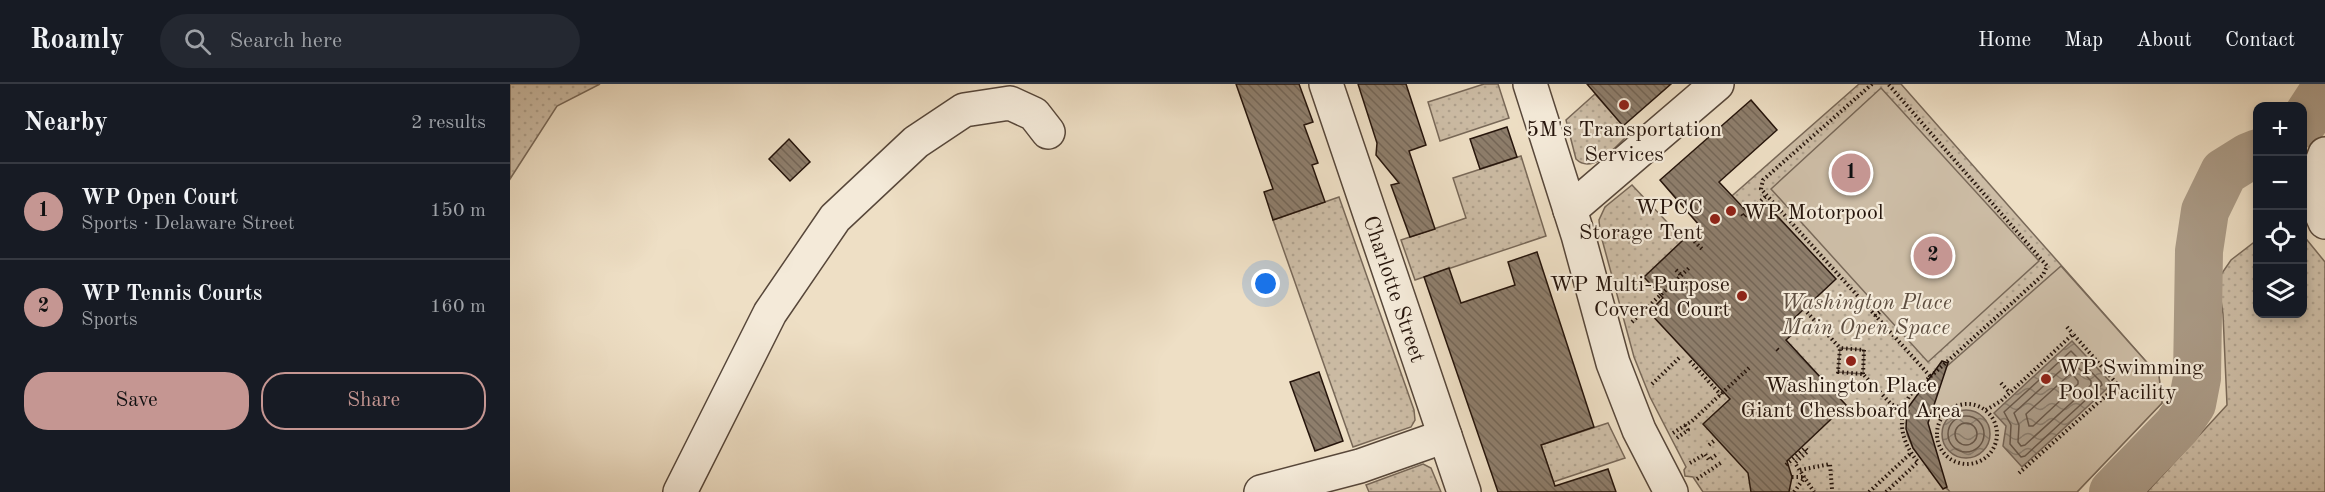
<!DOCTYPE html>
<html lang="en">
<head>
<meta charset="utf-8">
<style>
	body { margin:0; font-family:"Old Standard TT",serif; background:#242831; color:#f1f3f6 }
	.controls { position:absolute; right:18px; top:18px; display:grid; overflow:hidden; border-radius:12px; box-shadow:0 3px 9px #0003 }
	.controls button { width:54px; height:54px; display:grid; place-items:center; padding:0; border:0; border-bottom:2px solid #363941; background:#171b24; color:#f1f3f6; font:30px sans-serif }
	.you { position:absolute; left:756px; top:200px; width:21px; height:21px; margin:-15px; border:4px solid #fff; border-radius:50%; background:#1a73e8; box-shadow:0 0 0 9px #1a73e833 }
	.badge { display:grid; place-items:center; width:39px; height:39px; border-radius:50%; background:#c59692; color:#111; font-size:20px; font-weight:700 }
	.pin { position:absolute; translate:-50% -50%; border:3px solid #fff; box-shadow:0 2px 6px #0006 }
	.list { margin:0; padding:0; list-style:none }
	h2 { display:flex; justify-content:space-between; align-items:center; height:78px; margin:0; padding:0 24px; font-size:26px }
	h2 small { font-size:20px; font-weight:400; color:#9ea1a6 }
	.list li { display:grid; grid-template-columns:39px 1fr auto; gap:18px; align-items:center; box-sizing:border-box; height:96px; padding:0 24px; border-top:2px solid #363941 }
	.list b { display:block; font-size:22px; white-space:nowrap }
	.list p { margin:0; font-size:20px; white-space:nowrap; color:#9ea1a6 }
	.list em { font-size:20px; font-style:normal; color:#9ea1a6 }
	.actions { display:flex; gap:12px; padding:18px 24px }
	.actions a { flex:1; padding:14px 0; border:2px solid #c59692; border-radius:24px; text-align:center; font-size:21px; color:#c59692 }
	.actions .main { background:#c59692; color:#111 }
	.icon { flex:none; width:33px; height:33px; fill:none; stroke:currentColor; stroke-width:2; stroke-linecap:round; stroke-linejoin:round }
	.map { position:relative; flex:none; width:1815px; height:408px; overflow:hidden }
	header { display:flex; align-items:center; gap:36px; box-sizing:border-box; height:84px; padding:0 30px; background:#171b24; border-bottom:2px solid #363941 }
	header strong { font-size:28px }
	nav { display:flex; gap:33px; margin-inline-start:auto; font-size:21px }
	.search { width:420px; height:54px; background:#242831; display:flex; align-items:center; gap:15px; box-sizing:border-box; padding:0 21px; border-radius:33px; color:#9ea1a6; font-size:22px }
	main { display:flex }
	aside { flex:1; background:#171b24 }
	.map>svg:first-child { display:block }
</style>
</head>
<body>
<header>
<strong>Roamly</strong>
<div class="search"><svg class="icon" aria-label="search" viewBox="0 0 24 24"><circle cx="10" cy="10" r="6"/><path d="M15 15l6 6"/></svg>Search here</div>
<nav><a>Home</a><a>Map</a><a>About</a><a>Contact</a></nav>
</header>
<main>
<aside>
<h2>Nearby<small>2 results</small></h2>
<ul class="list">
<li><span class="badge">1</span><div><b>WP Open Court</b><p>Sports · Delaware Street</p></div><em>150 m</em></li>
<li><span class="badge">2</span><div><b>WP Tennis Courts</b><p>Sports</p></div><em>160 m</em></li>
</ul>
<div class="actions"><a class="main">Save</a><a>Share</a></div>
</aside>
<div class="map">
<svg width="1815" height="408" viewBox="0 0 1815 408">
	<defs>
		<pattern id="green-dots" width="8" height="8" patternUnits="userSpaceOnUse" patternTransform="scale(1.5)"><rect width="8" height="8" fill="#ccbca5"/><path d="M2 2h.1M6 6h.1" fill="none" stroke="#afa18d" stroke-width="1.8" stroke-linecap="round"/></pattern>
		<pattern id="water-waves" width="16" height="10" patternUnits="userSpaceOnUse" patternTransform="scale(1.5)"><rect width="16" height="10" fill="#aa9a86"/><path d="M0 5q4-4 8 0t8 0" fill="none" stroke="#8a7c6c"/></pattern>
		<pattern id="building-back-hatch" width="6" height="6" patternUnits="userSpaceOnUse" patternTransform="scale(1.5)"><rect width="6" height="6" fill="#8e7e6c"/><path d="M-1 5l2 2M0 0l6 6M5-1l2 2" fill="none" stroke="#746657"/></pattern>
	</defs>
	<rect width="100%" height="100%" fill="#eedfc5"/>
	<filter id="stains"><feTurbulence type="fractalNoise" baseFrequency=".00333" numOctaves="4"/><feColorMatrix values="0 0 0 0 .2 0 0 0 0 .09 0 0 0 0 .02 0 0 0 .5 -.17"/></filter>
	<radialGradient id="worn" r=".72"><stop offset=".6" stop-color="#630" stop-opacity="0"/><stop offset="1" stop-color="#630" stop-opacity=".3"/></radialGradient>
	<path fill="url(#green-dots)" stroke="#786858" stroke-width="1.5" d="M 0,0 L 90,0 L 47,22 L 0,95 Z
		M 974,0 L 988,0 L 999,34 L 930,57 L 918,18 Z
		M 1349,0 L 1391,0 L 1649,292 L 1652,319 L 1567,408 L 1193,408 L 1183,393 L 1175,392 L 1174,386 L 1176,383 L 1140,313 L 1124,273 L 1090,148 L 1089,136 L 1095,123 L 1122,101 L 1173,155 Z
		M 1085,10 L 1120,49 C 1107,61 1083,92 1066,75 L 1056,36 Z
		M 1011,72 L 1036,152 L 905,196 L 891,156 L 956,134 L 943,94 Z
		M 829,113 L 904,326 L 905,336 L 901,343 L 843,363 L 763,136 Z
		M 1793,151 L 1815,178 L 1815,408 L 1637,408 L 1717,321 L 1713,230 L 1708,195 L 1721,176 L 1747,156 L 1748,230 L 1792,230 Z
		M 1098,339 L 1115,374 L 1043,398 L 1031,361 Z
		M 913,380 L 921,384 L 931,408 L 859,408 L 856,401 Z"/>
	<path fill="#ccbca5" stroke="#786858" stroke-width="1.5" d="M 1371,4 L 1529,177 L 1418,278 L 1261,105 Z
		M 1551,182 L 1649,292 L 1652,319 L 1567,408 L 1440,408 L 1403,364 L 1397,350 L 1397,338 L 1419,298 Z
		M 1330,264 L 1354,266 L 1353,290 L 1328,288 Z"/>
	<path fill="url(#water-waves)" stroke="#756455" stroke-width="1.5" d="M 1562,257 L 1602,300 L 1512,383 L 1493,362 L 1496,342 L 1484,329 Z
		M1432 350a24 24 0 1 1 48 0a24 24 0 1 1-48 0Z"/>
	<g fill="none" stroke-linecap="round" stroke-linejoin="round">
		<path stroke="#685748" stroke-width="1.5" d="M 1561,267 L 1591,298 L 1592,301 L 1515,372 L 1511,373 L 1500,360 L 1501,341 L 1494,328 Z
			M 1560,278 L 1563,278 L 1581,297 L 1581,301 L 1515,361 L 1511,362 L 1508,358 L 1509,341 L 1504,329 Z
			M 1559,291 L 1563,291 L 1568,297 L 1568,300 L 1523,342 L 1519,342 L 1516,330 Z
			M1438 350a18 18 0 1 1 36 0a18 18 0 1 1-36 0Z
			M1445 350a11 11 0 1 1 22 0a11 11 0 1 1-22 0Z"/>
		<path stroke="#aa9a86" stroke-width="48" d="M 1792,40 L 1815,5
			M 1603,408 L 1667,342 L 1682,320 L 1687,294 L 1689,167 L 1695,127 L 1714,88 L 1738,73 L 1748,69"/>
	</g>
	<path fill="url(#building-back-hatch)" stroke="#25140b" stroke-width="1.5" d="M 726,0 L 789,0 L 803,38 L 794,41 L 808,79 L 802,81 L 815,118 L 763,136 L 754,108 L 763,105 Z
		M 848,0 L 896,0 L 916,61 L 899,67 L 925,145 L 900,153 L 881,101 L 889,99 L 866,71 L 867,59 Z
		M 1077,0 L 1161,0 L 1113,42 Z
		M 1241,16 L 1267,46 L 1209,98 L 1241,132 L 1255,119 L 1326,195 L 1278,240 L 1285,248 L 1276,256 L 1336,321 L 1277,377 L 1282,393 L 1279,408 L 1241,408 L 1238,389 L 1193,340 L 1220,315 L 1139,228 L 1153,214 L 1134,193 L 1189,141 L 1150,96 Z
		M 997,43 L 1007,73 L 970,85 L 960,55 Z
		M 279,55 L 300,78 L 280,97 L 259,75 Z
		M 1027,168 L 1084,343 L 1031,361 L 1045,402 L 1098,385 L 1106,408 L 988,408 L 914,193 L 939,184 L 951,219 L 1005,201 L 998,178 Z
		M 1432,277 L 1438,279 L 1418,339 L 1437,403 L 1433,405 L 1403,364 L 1396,345 L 1397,325 Z
		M 809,288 L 833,357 L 805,367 L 780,298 Z"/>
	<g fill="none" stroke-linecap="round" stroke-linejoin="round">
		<defs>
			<g id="minor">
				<path id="s1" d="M 816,0 L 954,408"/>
				<path d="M 1020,0 L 1068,151 L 1103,279 L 1129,346 L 1161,408"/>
				<path d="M 1815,70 C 1805,93 1804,116 1815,138"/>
				<path d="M 1060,126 L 1207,0"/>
				<path d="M 170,408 L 260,229 L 325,134 L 406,58 L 454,26 L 500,19 L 524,30 L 538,48"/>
				<path d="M 751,408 L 850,382 L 935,352"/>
			</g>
		</defs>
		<use href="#minor" stroke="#57473a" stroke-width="36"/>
		<path stroke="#25140b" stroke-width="4" stroke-dasharray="1.5 3" stroke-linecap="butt" d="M 1362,0 L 1253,96 L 1251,105 L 1420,292
			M 1232,130 L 1234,133 L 1256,112
			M 1186,151 L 1182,155 L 1192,165
			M 1166,186 L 1171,191
			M 1294,225 L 1330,264
			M 1359,225 L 1365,219
			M 1365,232 L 1371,227
			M 1122,238 L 1180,183
			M 1557,243 L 1563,250
			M 1267,265 L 1270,268
			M 1180,277 L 1211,311
			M 1353,290 L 1354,266 L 1330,264 L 1328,288 L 1353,290 L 1381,320 L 1399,328
			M 1491,299 L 1500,309
			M 1142,300 L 1170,273
			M1427 350a30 30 0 1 1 60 0a30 30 0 1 1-60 0Z
			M 1476,326 L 1491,317 L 1563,250 L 1608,301 L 1509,389
			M 1420,330 L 1432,333
			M 1163,349 L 1182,337 L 1239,284
			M 1167,354 L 1178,346 L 1175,341
			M 1199,361 L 1205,356
			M 1180,379 L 1195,370 L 1199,376 L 1206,371
			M 1276,381 L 1295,364 L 1298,367 L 1285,379 L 1304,408
			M 1290,386 L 1320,380 L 1322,405
			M 1282,393 L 1295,393
			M 1187,395 L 1212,378
			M 1284,408 L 1295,393
			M 1359,408 L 1401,369
			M 1376,408 L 1408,378 C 1391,358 1386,334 1400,311 L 1533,191 L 1537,182 L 1378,0"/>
		<use href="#minor" stroke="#f4ead9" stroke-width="33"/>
	</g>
	<g fill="#8f2418" stroke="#f4ead9" stroke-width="2">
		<circle cx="1114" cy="21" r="6"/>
		<circle cx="1221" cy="127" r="6"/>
		<circle cx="1205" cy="135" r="6"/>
		<circle cx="1232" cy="212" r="6"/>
		<circle cx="1341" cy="277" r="6"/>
		<circle cx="1536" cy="295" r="6"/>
	</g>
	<g text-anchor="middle" stroke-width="4.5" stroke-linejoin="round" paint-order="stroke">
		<g font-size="22" fill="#25140b" stroke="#f4ead9">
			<text x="1114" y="52">5M's Transportation<tspan x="1114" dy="25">Services</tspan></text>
			<text x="1193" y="130" text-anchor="end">WPCC<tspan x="1193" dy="25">Storage Tent</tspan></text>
			<text x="1233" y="135" text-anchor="start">WP Motorpool</text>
			<text x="1220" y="207" text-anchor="end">WP Multi-Purpose<tspan x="1220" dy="25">Covered Court</tspan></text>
			<text x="1548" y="290" text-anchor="start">WP Swimming<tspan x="1548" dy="25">Pool Facility</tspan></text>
			<text x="1341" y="308">Washington Place<tspan x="1341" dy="25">Giant Chessboard Area</tspan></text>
		</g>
		<g font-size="22" fill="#25140b" stroke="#f4ead9">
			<text dy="8" stroke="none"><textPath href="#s1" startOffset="216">Charlotte Street</textPath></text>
		</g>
		<g font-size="22" font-style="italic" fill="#5f4f41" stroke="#f4ead9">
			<text x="1356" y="225">Washington Place<tspan x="1356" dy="25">Main Open Space</tspan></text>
		</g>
	</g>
	<rect width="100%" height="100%" filter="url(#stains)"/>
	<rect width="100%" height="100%" fill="url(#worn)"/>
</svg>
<div class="controls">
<button>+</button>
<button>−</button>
<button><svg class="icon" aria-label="locate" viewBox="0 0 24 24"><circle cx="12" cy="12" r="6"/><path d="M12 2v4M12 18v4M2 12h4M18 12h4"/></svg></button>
<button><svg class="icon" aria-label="layers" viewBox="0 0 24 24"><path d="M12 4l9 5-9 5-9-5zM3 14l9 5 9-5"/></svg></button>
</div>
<div class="you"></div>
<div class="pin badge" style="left:1341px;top:89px">1</div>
<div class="pin badge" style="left:1423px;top:172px">2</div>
</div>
</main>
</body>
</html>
